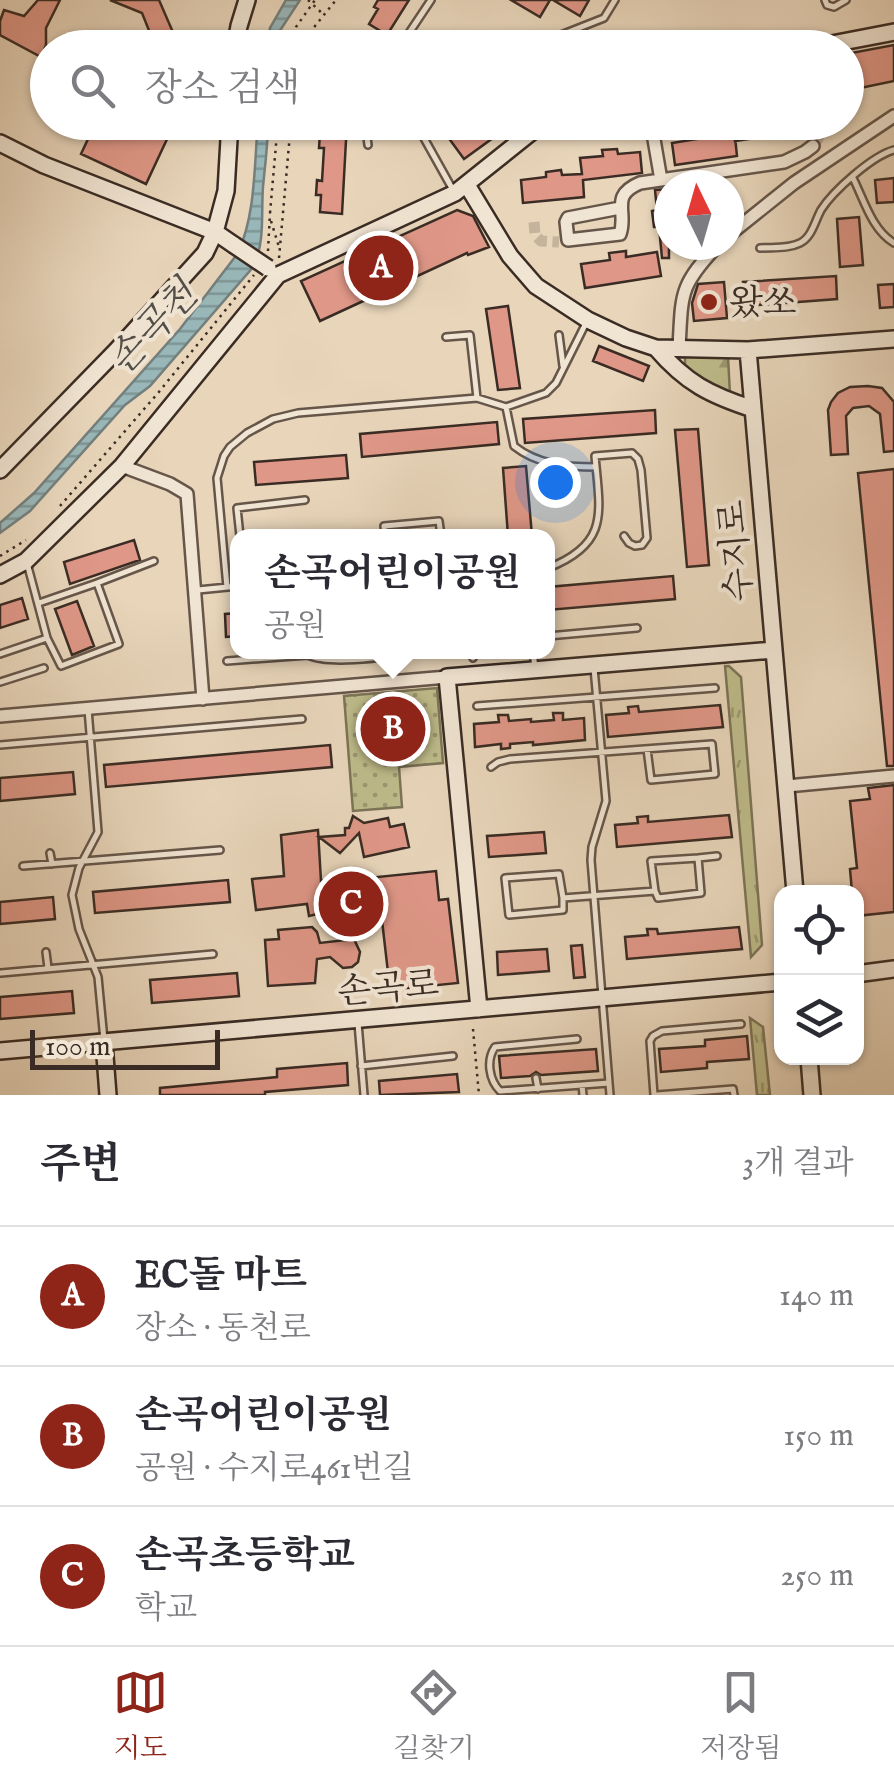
<!DOCTYPE html>
<html lang="ko">
<head>
<meta charset="utf-8">
<style>
	body { margin:0; font-family:"IM FELL English","Noto Serif KR",serif; background:#f2f2f3; color:#2b2b33 }
	.controls { position:absolute; right:30px; bottom:30px; display:grid; overflow:hidden; border-radius:20px; box-shadow:0 2px 8px #0004 }
	.controls button { width:90px; height:90px; display:grid; place-items:center; padding:0; border:0; border-bottom:2px solid #e1e1e2; background:#fff; color:#2b2b33; font:50px sans-serif }
	.compass { position:absolute; left:654px; top:170px; width:90px; height:90px; border-radius:50%; background:#fff; box-shadow:0 2px 8px #0004; rotate:355deg }
	.scale { position:absolute; left:30px; bottom:25px; width:190px; box-sizing:border-box; padding-left:10px; border:5px solid #3a2c24; border-top:0; font-size:28px; line-height:35px; white-space:nowrap; color:#3a2c24; -webkit-text-stroke:8px #f0e4d2; paint-order:stroke }
	.you { position:absolute; left:555px; top:482px; width:35px; height:35px; margin:-25px; border:8px solid #fff; border-radius:50%; background:#1a73e8; box-shadow:0 0 0 15px #1a73e833 }
	.badge { display:grid; place-items:center; width:65px; height:65px; border-radius:50%; background:#8f2418; color:#fff; font-size:32px; font-weight:700 }
	.pin { position:absolute; translate:-50% -50%; border:5px solid #fff; box-shadow:0 2px 10px #0006 }
	.popup { position:absolute; left:230px; top:529px; width:325px; height:130px; box-sizing:border-box; display:grid; place-content:center; border-radius:20px; background:#fff; filter:drop-shadow(0 2px 8px #0005); font-size:32px; white-space:nowrap; color:#7c7c81 }
	.popup b { font-size:38px; color:#2b2b33 }
	.popup::after { content:''; position:absolute; left:50%; top:100%; margin-left:-20px; border:20px solid transparent; border-top-color:#fff }
	.list { margin:0; padding:0; list-style:none }
	h2 { display:flex; justify-content:space-between; align-items:center; height:130px; margin:0; padding:0 40px; font-size:42px }
	h2 small { font-size:32px; font-weight:400; color:#7c7c81 }
	.list li { display:grid; grid-template-columns:65px 1fr auto; gap:30px; align-items:center; box-sizing:border-box; height:140px; padding:0 40px; border-top:2px solid #e1e1e2 }
	.list b { display:block; font-size:38px; white-space:nowrap }
	.list p { margin:0; font-size:32px; white-space:nowrap; color:#7c7c81 }
	.list em { font-size:32px; font-style:normal; color:#7c7c81 }
	.icon { flex:none; width:55px; height:55px; fill:none; stroke:currentColor; stroke-width:2; stroke-linecap:round; stroke-linejoin:round }
	.map { position:relative; flex:none; width:894px; height:1095px; overflow:hidden }
	.search { position:absolute; background:#fff; box-shadow:0 2px 8px #0004; left:30px; right:30px; top:30px; height:110px; display:flex; align-items:center; gap:25px; box-sizing:border-box; padding:0 35px; border-radius:55px; color:#7c7c81; font-size:38px }
	.sheet { height:550px; background:#fff }
	nav { display:flex; justify-content:space-around; align-items:center; box-sizing:border-box; height:140px; border-top:2px solid #e1e1e2; background:#fff; font-size:28px; color:#7c7c81 }
	nav a { display:grid; justify-items:center; gap:5px }
	nav .on { color:#8f2418 }
	.map>svg:first-child { display:block }
</style>
</head>
<body>
<div class="map">
<svg width="894" height="1095" viewBox="0 0 894 1095">
	<defs>
		<pattern id="grass-tufts" width="24" height="20" patternUnits="userSpaceOnUse" patternTransform="scale(2.5)"><rect width="24" height="20" fill="#bebb8a"/><path d="M3 7l-1-3M5 7V3M7 7l1-3M15 17l-1-3M17 17v-4M19 17l1-3" fill="none" stroke="#9b9871"/></pattern>
		<pattern id="forest-firs" width="22" height="20" patternUnits="userSpaceOnUse" patternTransform="scale(2.5)"><rect width="22" height="20" fill="#bebb8a"/><path d="M5 1l3.5 6h-7zM16 11l3.5 6h-7z" fill="#9b9871"/></pattern>
		<pattern id="park-dots" width="8" height="8" patternUnits="userSpaceOnUse" patternTransform="scale(2.5)"><rect width="8" height="8" fill="#bebb8a"/><path d="M2 2h.1M6 6h.1" fill="none" stroke="#9b9871" stroke-width="1.8" stroke-linecap="round"/></pattern>
		<pattern id="water-rules" width="6" height="5" patternUnits="userSpaceOnUse" patternTransform="scale(2.5)"><rect width="6" height="5" fill="#99b7b8"/><path d="M0 2.5h6" fill="none" stroke="#7e9595"/></pattern>
	</defs>
	<rect width="100%" height="100%" fill="#e8d5ba"/>
	<filter id="stains"><feTurbulence type="fractalNoise" baseFrequency=".002" numOctaves="4"/><feColorMatrix values="0 0 0 0 .2 0 0 0 0 .09 0 0 0 0 .02 0 0 0 .5 -.17"/></filter>
	<radialGradient id="worn" r=".72"><stop offset=".6" stop-color="#630" stop-opacity="0"/><stop offset="1" stop-color="#630" stop-opacity=".3"/></radialGradient>
	<path fill="url(#grass-tufts)" stroke="#7c7457" stroke-width="2.5" d="M 725,666 L 729,666 L 741,677 L 762,945 L 751,957 Z
		M 750,1018 L 763,1027 L 770,1095 L 757,1095 Z"/>
	<path fill="url(#forest-firs)" stroke="#7c7457" stroke-width="2.5" d="M 685,354 L 728,357 L 730,394 L 713,388 L 685,366 Z"/>
	<path fill="url(#park-dots)" stroke="#7c7457" stroke-width="2.5" d="M 437,688 L 443,763 L 399,767 L 402,807 L 353,811 L 344,696 Z"/>
	<path fill="url(#water-rules)" stroke="#737f7d" stroke-width="2.5" d="M 286,0 L 300,0 L 279,32 L 273,47 L 266,47 L 270,28 Z
		M 258,123 L 268,123 C 268,144 265,165 263,187 C 261,214 265,240 254,266 L 150,386 L 125,405 L 30,511 L 0,533 L 0,523 L 34,493 L 180,329 L 238,253 C 256,213 254,165 258,123 Z"/>
	<path fill="#df9787" stroke="#3a2c24" stroke-width="2.5" d="M 38,0 L 60,0 L 46,28 L 46,45 L 41,57 L 0,35 L 0,21 L 4,10 L 24,16 Z
		M 110,0 L 159,0 L 172,30 L 152,38 L 142,13 Z
		M 378,0 L 409,0 L 387,35 L 369,24 L 378,9 L 374,7 Z
		M 511,0 L 550,0 L 540,17 Z
		M 553,0 L 589,0 L 580,16 Z
		M 610,35 L 620,48 L 578,48 L 578,45 Z
		M 894,45 L 894,81 L 846,91 L 846,54 Z
		M 96,122 L 175,122 L 146,184 L 81,154 Z
		M 325,122 L 347,122 L 342,214 L 320,212 L 321,195 L 316,195 L 317,180 L 322,181 L 324,148 L 319,148 L 320,133 L 324,133 Z
		M 437,122 L 515,122 L 464,159 Z
		M 733,122 L 795,122 L 796,132 L 735,141 L 735,137 L 737,156 L 675,165 L 672,143 L 697,139 L 696,133 L 711,132 L 712,137 L 734,134 Z
		M 617,149 L 618,154 L 640,152 L 642,173 L 583,180 L 584,197 L 523,203 L 521,180 L 546,177 L 546,172 L 561,170 L 562,175 L 582,174 L 580,158 L 603,156 L 602,150 Z
		M 894,178 L 894,202 L 877,203 L 875,180 Z
		M 669,189 L 669,258 L 662,258 L 659,227 L 654,227 L 652,211 L 657,210 L 655,190 Z
		M 457,210 L 473,216 L 489,247 L 468,255 L 467,253 L 320,321 L 301,281 Z
		M 859,217 L 863,265 L 840,267 L 837,219 Z
		M 626,251 L 626,257 L 657,252 L 661,276 L 585,288 L 581,264 L 610,260 L 609,253 Z
		M 836,276 L 837,299 L 745,306 L 743,282 Z
		M 724,282 L 727,318 L 694,321 L 692,303 L 698,284 Z
		M 894,284 L 894,307 L 880,308 L 878,285 Z
		M 508,306 L 520,388 L 498,390 L 486,309 Z
		M 599,346 L 649,366 L 643,381 L 593,361 Z
		M 868,386 L 882,388 L 894,402 L 894,451 L 884,452 L 880,414 L 869,406 L 853,408 L 846,416 L 848,454 L 831,455 L 828,410 L 831,402 L 838,393 L 850,387 Z
		M 655,410 L 656,433 L 525,443 L 523,419 Z
		M 497,422 L 499,444 L 362,457 L 360,434 Z
		M 698,429 L 709,565 L 687,567 L 675,430 Z
		M 346,455 L 348,478 L 256,485 L 254,462 Z
		M 526,466 L 532,536 L 508,536 L 503,468 Z
		M 894,469 L 894,766 L 887,766 L 858,473 Z
		M 134,540 L 140,560 L 70,584 L 64,562 Z
		M 673,576 L 675,599 L 548,610 L 548,587 Z
		M 22,598 L 28,619 L 0,628 L 0,605 Z
		M 77,601 L 94,646 L 72,655 L 55,609 Z
		M 238,613 L 238,636 L 226,637 L 225,614 Z
		M 720,705 L 723,727 L 608,737 L 606,715 L 629,713 L 628,707 L 638,706 L 639,712 Z
		M 553,713 L 563,713 L 563,720 L 584,718 L 585,740 L 533,745 L 533,742 L 510,744 L 510,748 L 501,749 L 501,744 L 475,747 L 474,724 L 499,722 L 498,715 L 508,715 L 509,721 L 531,719 L 531,722 L 554,720 Z
		M 330,745 L 332,767 L 106,787 L 104,765 Z
		M 73,772 L 75,794 L 0,801 L 0,778 Z
		M 894,785 L 894,912 L 856,916 L 856,892 L 852,892 L 850,869 L 857,868 L 850,801 L 870,799 L 868,788 Z
		M 729,815 L 732,837 L 617,847 L 615,825 L 638,823 L 637,817 L 648,816 L 648,822 Z
		M 353,816 L 364,823 L 388,818 L 390,827 L 404,824 L 409,847 L 364,857 L 359,833 L 340,853 L 319,837 L 345,835 L 345,828 L 349,828 Z
		M 318,830 L 321,881 L 339,877 L 342,888 L 351,886 L 356,905 L 309,916 L 307,904 L 256,910 L 252,879 L 284,876 L 281,835 Z
		M 544,832 L 546,853 L 489,857 L 487,836 Z
		M 436,871 L 439,900 L 448,899 L 458,983 L 390,990 L 377,877 Z
		M 228,880 L 230,902 L 95,913 L 93,892 Z
		M 53,897 L 55,919 L 0,924 L 0,902 Z
		M 312,927 L 317,932 L 320,943 L 354,939 L 360,952 L 358,962 L 352,967 L 343,968 L 330,957 L 317,959 L 315,983 L 268,986 L 265,940 L 279,939 L 278,930 Z
		M 739,927 L 742,949 L 627,959 L 625,937 L 648,935 L 647,929 L 657,929 L 658,934 Z
		M 582,945 L 585,977 L 574,978 L 571,946 Z
		M 547,949 L 549,971 L 498,975 L 497,952 Z
		M 237,973 L 239,996 L 152,1003 L 150,980 Z
		M 72,991 L 74,1013 L 0,1019 L 0,997 Z
		M 747,1036 L 749,1059 L 707,1062 L 707,1068 L 661,1072 L 659,1049 L 705,1046 L 705,1040 Z
		M 596,1049 L 598,1071 L 541,1075 L 536,1072 L 530,1076 L 501,1078 L 499,1056 Z
		M 347,1063 L 348,1085 L 265,1092 L 265,1095 L 160,1095 L 160,1088 L 277,1077 L 277,1069 Z
		M 457,1074 L 459,1092 L 380,1095 L 379,1081 Z"/>
	<g fill="none" stroke-linecap="round" stroke-linejoin="round">
		<path stroke="#c5b39c" stroke-width="11" stroke-dasharray="11 5.5" stroke-linecap="butt" d="M 813,146 L 818,139 L 820,122
			M 534,222 L 535,235 L 541,241 L 559,242"/>
		<defs>
			<path id="lane" d="M 825,0 L 827,5 L 834,7 L 846,0
				M 399,48 L 431,0
				M 528,48 L 604,18 L 615,0
				M 365,122 L 368,145
				M 415,122 L 453,190
				M 853,178 C 864,200 872,230 894,243
				M 760,248 C 773,247 788,249 800,243 C 812,237 815,221 821,210 C 833,191 872,156 894,150
				M 559,335 L 563,366
				M 446,337 L 470,335 L 477,398
				M 506,407 L 514,446 C 538,465 566,467 596,467
				M 240,536 L 237,508 L 305,500
				M 295,536 L 306,536
				M 385,536 L 384,526 L 439,521 L 441,536
				M 548,568 C 610,544 600,512 595,456 L 632,453 L 638,459 L 641,470 L 647,538 L 642,545 L 635,546 L 629,543 L 624,536
				M 97,583 L 154,561
				M 227,587 L 217,478 L 224,456 L 230,447 L 247,433 L 273,419 L 298,413 L 477,398 L 506,407 L 546,393 L 556,383 L 587,321
				M 198,590 L 238,586
				M 39,603 L 97,583 L 119,644 L 61,666 L 47,638
				M 548,636 L 637,628
				M 533,652 L 535,668
				M 0,654 L 47,638 L 27,563
				M 473,658 L 476,652
				M 227,661 L 308,655 C 326,664 383,659 403,652
				M 594,668 L 606,801 L 592,847 L 591,860 L 610,1095
				M 0,682 L 44,668
				M 477,706 L 715,688
				M 88,709 L 98,832 L 79,868 L 72,895 L 79,929 L 98,977 L 104,1040
				M 0,745 L 302,719
				M 491,767 L 498,762 L 510,759 L 712,744 L 715,774 L 651,780 L 647,749
				M 50,853 L 52,864
				M 698,858 L 717,856
				M 23,866 L 220,850
				M 563,898 L 559,874 L 505,878 L 509,915 L 563,910 L 563,898 L 655,891 L 658,898 L 701,893 L 698,858 L 651,861 L 655,891
				M 46,952 L 48,968
				M 1,973 L 213,954
				M 358,1023 L 364,1095
				M 577,1039 L 495,1047 C 486,1060 489,1080 500,1091 L 609,1083
				M 361,1066 L 453,1056
				M 536,1078 L 538,1089
				M 582,1085 L 583,1095
				M 654,1095 L 650,1041 L 653,1036 L 662,1031 L 741,1024
				M 657,1095 L 733,1089 L 734,1095"/>
			<path id="street" d="M 651,122 L 661,180
				M 620,208 L 568,218 L 566,222 L 568,240 L 620,234 C 628,212 609,196 640,183 L 784,162 L 805,152 L 813,146
				M 729,235 L 794,183 L 894,116
				M 679,348 C 682,293 679,286 718,245
				M 122,466 L 170,484 L 187,494 L 203,699
				M 0,716 L 447,677
				M 787,786 L 894,776"/>
			<path id="secondary" d="M 235,48 L 239,26 L 247,0
				M 811,48 L 894,32
				M 0,143 L 44,165 L 215,232 L 234,245
				M 467,185 L 510,256 L 536,286 L 588,320 L 626,338 L 656,348 L 748,350 L 894,339
				M 656,348 C 686,383 710,395 753,409
				M 748,350 L 795,892
				M 0,470 L 116,351 L 205,253 L 215,232 L 226,191 L 230,122
				M 0,575 L 26,561 L 122,466 L 278,275 L 455,193 L 544,122
				M 856,974 L 894,969
				M 479,1009 L 447,677 L 774,650
				M 104,1043 L 108,1095
				M 0,1051 L 782,982
				M 809,1058 L 812,1095"/>
		</defs>
		<use href="#lane" stroke="#66564a" stroke-width="10"/>
		<use href="#street" stroke="#66564a" stroke-width="16"/>
		<use href="#secondary" stroke="#3a2c24" stroke-width="20"/>
		<path stroke="#3a2c24" stroke-width="2.5" stroke-dasharray="2.5 5" stroke-linecap="butt" d="M 287,48 L 296,27 L 315,0
			M 306,48 L 315,26 L 336,0
			M 270,213 L 278,122
			M 271,221 L 279,247
			M 268,251 L 270,213
			M 279,258 L 291,122
			M 60,506 L 158,393 L 254,275
			M 0,556 L 26,540
			M 473,1029 L 479,1095"/>
		<use href="#lane" stroke="#f0e4d2" stroke-width="5"/>
		<use href="#street" stroke="#f0e4d2" stroke-width="11"/>
		<use href="#secondary" stroke="#f0e4d2" stroke-width="15"/>
		<defs>
			<path id="secondary-bridge" d="M 234,245 L 268,268"/>
		</defs>
		<use href="#secondary-bridge" stroke="#3a2c24" stroke-width="20" stroke-linecap="butt"/>
		<path stroke="#3a2c24" stroke-width="2.5" stroke-dasharray="2.5 5" stroke-linecap="butt" d="M 308,0 L 324,15"/>
		<use href="#secondary-bridge" stroke="#f0e4d2" stroke-width="15"/>
	</g>
	<circle fill="#8f2418" stroke="#f0e4d2" stroke-width="4" cx="709" cy="302" r="10"/>
	<g text-anchor="middle" stroke-width="8" stroke-linejoin="round" paint-order="stroke">
		<g font-size="35" fill="#3a2c24" stroke="#f0e4d2" text-anchor="start">
			<text x="729" y="314">왔쏘</text>
		</g>
		<g font-size="35" fill="#3a2c24" stroke="#f0e4d2">
			<text transform="translate(735 551) rotate(-95)" y="12">수지로</text>
			<text transform="translate(388 987) rotate(-5)" y="12">손곡로</text>
		</g>
		<g font-size="38" font-style="italic" fill="#524f49" stroke="#f0e4d2">
			<text transform="translate(152 327) rotate(-47)" y="13">손곡천</text>
		</g>
	</g>
	<rect width="100%" height="100%" filter="url(#stains)"/>
	<rect width="100%" height="100%" fill="url(#worn)"/>
</svg>
<div class="controls">
<button><svg class="icon" aria-label="locate" viewBox="0 0 24 24"><circle cx="12" cy="12" r="6"/><path d="M12 2v4M12 18v4M2 12h4M18 12h4"/></svg></button>
<button><svg class="icon" aria-label="layers" viewBox="0 0 24 24"><path d="M12 4l9 5-9 5-9-5zM3 14l9 5 9-5"/></svg></button>
</div>
<svg class="compass" viewBox="-18 -18 36 36"><path d="M0-13l5 13h-10z" fill="#e53935"/><path d="M0 13l5-13h-10z" fill="#7c7c81"/></svg>
<div class="scale">100 m</div>
<div class="you"></div>
<div class="pin badge" style="left:381px;top:268px">A</div>
<div class="pin badge" style="left:393px;top:729px">B</div>
<div class="popup"><b>손곡어린이공원</b>공원</div>
<div class="pin badge" style="left:351px;top:904px">C</div>
<div class="search"><svg class="icon" aria-label="search" viewBox="0 0 24 24"><circle cx="10" cy="10" r="6"/><path d="M15 15l6 6"/></svg>장소 검색</div>
</div>
<section class="sheet">
<h2>주변<small>3개 결과</small></h2>
<ul class="list">
<li><span class="badge">A</span><div><b>EC돌 마트</b><p>장소 · 동천로</p></div><em>140 m</em></li>
<li><span class="badge">B</span><div><b>손곡어린이공원</b><p>공원 · 수지로461번길</p></div><em>150 m</em></li>
<li><span class="badge">C</span><div><b>손곡초등학교</b><p>학교</p></div><em>250 m</em></li>
</ul>
</section>
<nav>
<a class="on"><svg class="icon" aria-label="map" viewBox="0 0 24 24"><path d="M3 6l6-2 6 2 6-2v14l-6 2-6-2-6 2zM9 4v14M15 6v14"/></svg>지도</a>
<a><svg class="icon" aria-label="directions" viewBox="0 0 24 24"><path d="M12 3l9 9-9 9-9-9zM9 14v-3h6M13 9l2 2-2 2"/></svg>길찾기</a>
<a><svg class="icon" aria-label="saved" viewBox="0 0 24 24"><path d="M7 4h10v16l-5-4-5 4z"/></svg>저장됨</a>
</nav>
</body>
</html>
